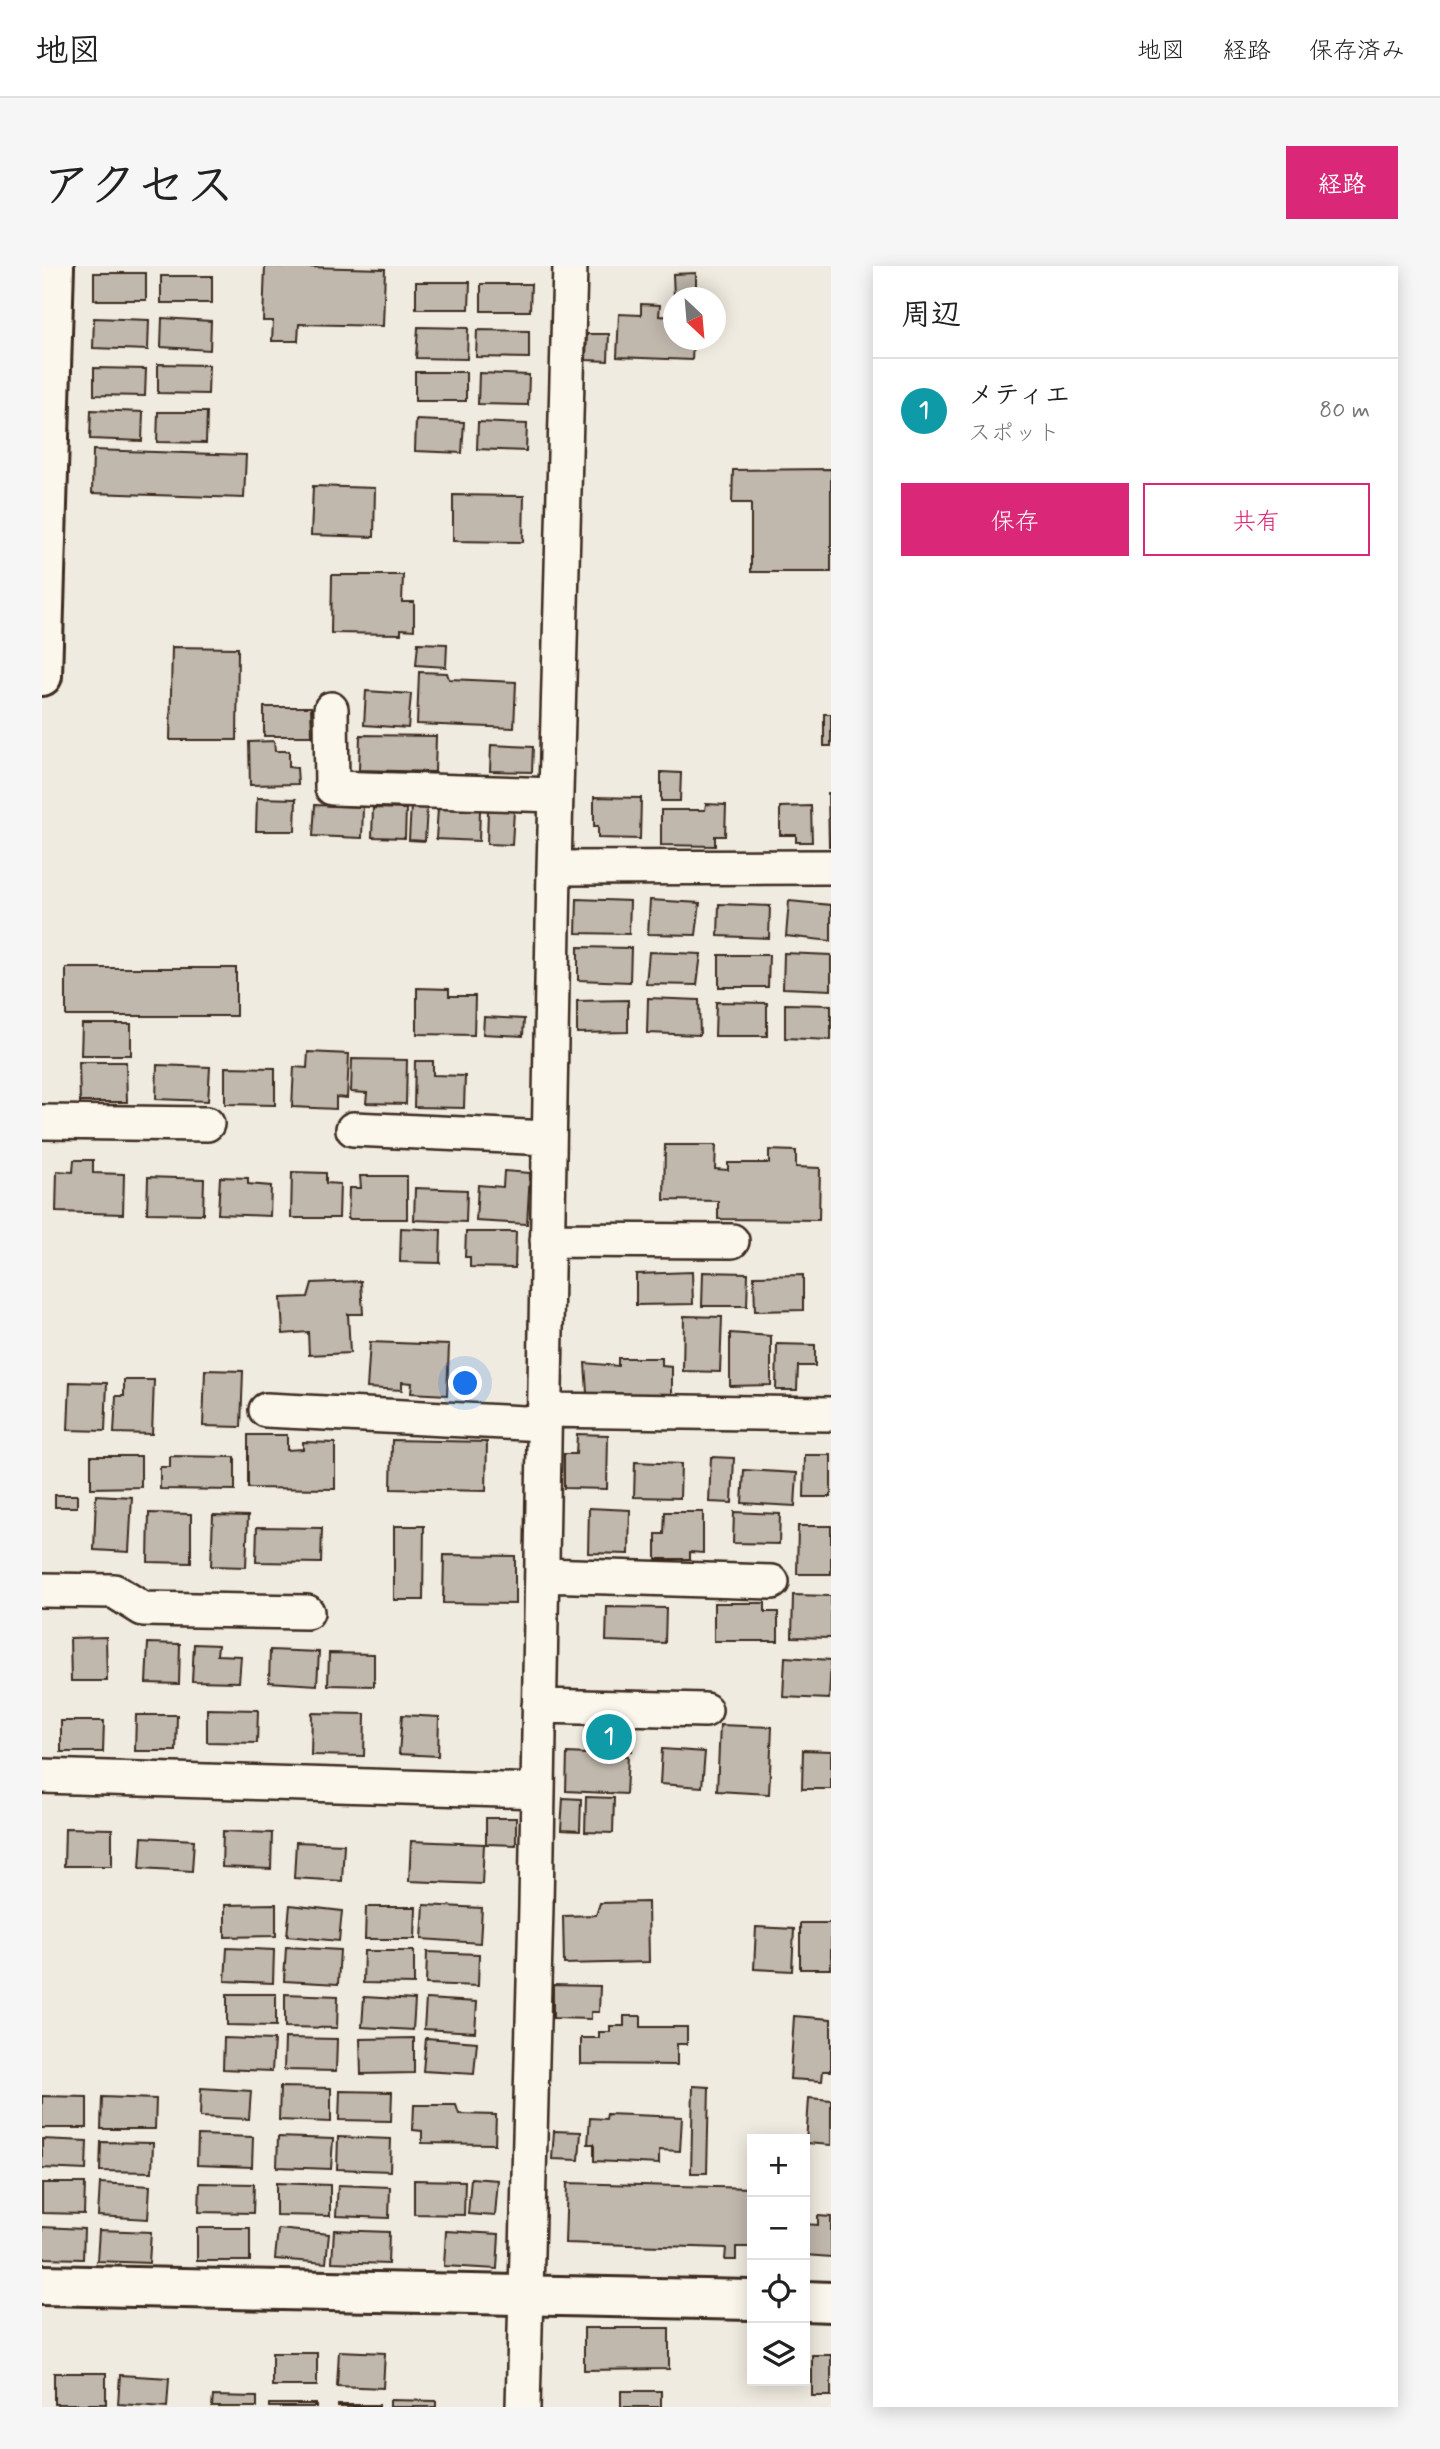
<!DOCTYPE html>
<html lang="ja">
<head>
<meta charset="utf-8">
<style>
	body { margin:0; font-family:Mynerve,"Klee One",sans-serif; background:#f6f6f6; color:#222 }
	.controls { position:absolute; right:21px; bottom:21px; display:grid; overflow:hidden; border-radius:0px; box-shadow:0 4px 18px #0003 }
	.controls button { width:63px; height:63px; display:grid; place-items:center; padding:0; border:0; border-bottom:2px solid #e0e0e0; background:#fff; color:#222; font:35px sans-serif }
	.compass { position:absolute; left:621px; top:21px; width:63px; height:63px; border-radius:50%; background:#fff; box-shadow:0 4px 18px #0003; rotate:154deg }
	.you { position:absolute; left:424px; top:1118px; width:24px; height:24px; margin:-18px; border:5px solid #fff; border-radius:50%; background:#1a73e8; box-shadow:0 0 0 10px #1a73e833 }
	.badge { display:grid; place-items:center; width:46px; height:46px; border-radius:50%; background:#db2777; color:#fff; font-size:23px; font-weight:700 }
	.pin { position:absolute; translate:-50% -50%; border:4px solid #fff; box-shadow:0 2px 7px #0006 }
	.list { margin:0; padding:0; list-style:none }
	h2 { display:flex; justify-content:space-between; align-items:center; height:91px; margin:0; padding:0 28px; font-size:30px }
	h2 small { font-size:23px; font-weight:400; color:#767676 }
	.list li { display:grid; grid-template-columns:46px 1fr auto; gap:21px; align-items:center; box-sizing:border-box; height:105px; padding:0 28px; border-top:2px solid #e0e0e0 }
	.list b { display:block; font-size:26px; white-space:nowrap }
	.list p { margin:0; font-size:23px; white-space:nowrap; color:#767676 }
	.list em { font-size:23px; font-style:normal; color:#767676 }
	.actions { display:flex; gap:14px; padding:21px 28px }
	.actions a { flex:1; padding:16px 0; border:2px solid #db2777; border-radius:0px; text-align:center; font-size:24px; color:#db2777 }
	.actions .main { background:#db2777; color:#fff }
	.icon { flex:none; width:38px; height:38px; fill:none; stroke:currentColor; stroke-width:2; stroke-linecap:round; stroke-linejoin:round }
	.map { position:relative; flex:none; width:789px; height:2141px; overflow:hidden; border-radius:0px }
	header { display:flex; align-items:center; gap:42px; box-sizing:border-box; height:98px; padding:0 35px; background:#fff; border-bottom:2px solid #e0e0e0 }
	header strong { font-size:33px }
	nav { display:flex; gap:38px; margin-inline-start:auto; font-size:24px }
	.intro { display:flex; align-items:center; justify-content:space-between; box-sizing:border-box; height:168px; padding:0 42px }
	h1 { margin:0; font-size:49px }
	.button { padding:18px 32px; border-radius:0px; background:#db2777; color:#fff; font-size:24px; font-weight:700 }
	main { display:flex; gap:42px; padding:0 42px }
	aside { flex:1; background:#fff; border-radius:0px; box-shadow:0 4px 18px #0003 }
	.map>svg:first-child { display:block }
</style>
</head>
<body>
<header>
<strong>地図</strong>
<nav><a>地図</a><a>経路</a><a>保存済み</a></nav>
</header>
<div class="intro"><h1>アクセス</h1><a class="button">経路</a></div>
<main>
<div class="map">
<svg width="789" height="2141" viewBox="0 0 789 2141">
	<rect width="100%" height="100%" fill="#f0ebe0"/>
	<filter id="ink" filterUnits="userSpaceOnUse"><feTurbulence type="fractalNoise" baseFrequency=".0143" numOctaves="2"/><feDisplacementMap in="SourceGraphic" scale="14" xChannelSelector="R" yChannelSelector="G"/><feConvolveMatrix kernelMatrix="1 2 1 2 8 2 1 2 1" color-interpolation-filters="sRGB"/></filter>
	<g filter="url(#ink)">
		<path fill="#c0b8ad" stroke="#3b2a1e" stroke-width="2" d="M 223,0 L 343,3 L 341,60 L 257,58 L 256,75 L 230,75 L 231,55 L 221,55 Z
			M 52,7 L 104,7 L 104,34 L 52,34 Z
			M 654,7 L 654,32 L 632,32 L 631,8 Z
			M 119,10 L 170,10 L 170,37 L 119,37 Z
			M 374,16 L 428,16 L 427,43 L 374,43 Z
			M 439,18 L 489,18 L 488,45 L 439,45 Z
			M 599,38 L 618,39 L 617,50 L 632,51 L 632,74 L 651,74 L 650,94 L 575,91 L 577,48 L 599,49 Z
			M 52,52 L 107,54 L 106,84 L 51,82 Z
			M 120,52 L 169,55 L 168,84 L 119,81 Z
			M 376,61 L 426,62 L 425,93 L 374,92 Z
			M 435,64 L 487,65 L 487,92 L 434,91 Z
			M 545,68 L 567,68 L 566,95 L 544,94 Z
			M 116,98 L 167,99 L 166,128 L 116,127 Z
			M 52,102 L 104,103 L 103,130 L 52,129 Z
			M 373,106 L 424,106 L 424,135 L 373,135 Z
			M 437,107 L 487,109 L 486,139 L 436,138 Z
			M 49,144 L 101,146 L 100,175 L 48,173 Z
			M 116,146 L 165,146 L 164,177 L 115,176 Z
			M 374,154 L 422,156 L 420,187 L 373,185 Z
			M 436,156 L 485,158 L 484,185 L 435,183 Z
			M 51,184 L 204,189 L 202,232 L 50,227 Z
			M 789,203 L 789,306 L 709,306 L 709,237 L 690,237 L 691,204 Z
			M 271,220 L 333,222 L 332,271 L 269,269 Z
			M 411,229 L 482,230 L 481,276 L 411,275 Z
			M 290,309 L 361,309 L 360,336 L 372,336 L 372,364 L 359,363 L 359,368 L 289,367 Z
			M 376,377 L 405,378 L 404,401 L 374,399 Z
			M 130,381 L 196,382 L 195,474 L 128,474 Z
			M 377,406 L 405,407 L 407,413 L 474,416 L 472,462 L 375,458 Z
			M 324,425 L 369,428 L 366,462 L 322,459 Z
			M 222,441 L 269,441 L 270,470 L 222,470 Z
			M 782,448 L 789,448 L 789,480 L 782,480 Z
			M 318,469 L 394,470 L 393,506 L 317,504 Z
			M 232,475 L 233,485 L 247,485 L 247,501 L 255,502 L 256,518 L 208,519 L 207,476 Z
			M 449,479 L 491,481 L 490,506 L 448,505 Z
			M 619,506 L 639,507 L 638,535 L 619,535 Z
			M 786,527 L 789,527 L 789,580 L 787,580 Z
			M 552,531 L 599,532 L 598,573 L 556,572 L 556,560 L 552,560 Z
			M 215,532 L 254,533 L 253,565 L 214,565 Z
			M 664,538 L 684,539 L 683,570 L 673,570 L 673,580 L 619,579 L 619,544 L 663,544 Z
			M 273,539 L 321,541 L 320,572 L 271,570 Z
			M 369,539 L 385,540 L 383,575 L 367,574 Z
			M 769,540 L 770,576 L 754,576 L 754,569 L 738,569 L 738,541 Z
			M 331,542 L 364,543 L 363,572 L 330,571 Z
			M 396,542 L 438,544 L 437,575 L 394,573 Z
			M 446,542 L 472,544 L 470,579 L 445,578 Z
			M 535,633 L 588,635 L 587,668 L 534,667 Z
			M 608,634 L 658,637 L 654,669 L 606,668 Z
			M 747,635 L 789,639 L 789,675 L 744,670 Z
			M 677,638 L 728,640 L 727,672 L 676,670 Z
			M 536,681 L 589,682 L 588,716 L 536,714 Z
			M 607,686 L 659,688 L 655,719 L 604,718 Z
			M 742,687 L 789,689 L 789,724 L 741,722 Z
			M 677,689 L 727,689 L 726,721 L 677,721 Z
			M 24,702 L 194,702 L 194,750 L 24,750 Z
			M 375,722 L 407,723 L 407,730 L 433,730 L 432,769 L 375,768 Z
			M 606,732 L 657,734 L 658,769 L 605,767 Z
			M 586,734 L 586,766 L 535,767 L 535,735 Z
			M 674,736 L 725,737 L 725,770 L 673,770 Z
			M 743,738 L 789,739 L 789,774 L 743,772 Z
			M 442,751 L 482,753 L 481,770 L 441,768 Z
			M 40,758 L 89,758 L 89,789 L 39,789 Z
			M 266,786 L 307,788 L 305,832 L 294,831 L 294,843 L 250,841 L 252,801 L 265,802 Z
			M 310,793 L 365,794 L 364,838 L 324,837 L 325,827 L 309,826 Z
			M 373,795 L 391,795 L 391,809 L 423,810 L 422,842 L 372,841 Z
			M 37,796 L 84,796 L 85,836 L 38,836 Z
			M 115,799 L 168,801 L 166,835 L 114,833 Z
			M 183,801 L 233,802 L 233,839 L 183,838 Z
			M 623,879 L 674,879 L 673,903 L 686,904 L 686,897 L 727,897 L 727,884 L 754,885 L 754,901 L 778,902 L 777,954 L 676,953 L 676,935 L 622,934 Z
			M 32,894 L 51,894 L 51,907 L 82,908 L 81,948 L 14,946 L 15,905 L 31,906 Z
			M 462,905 L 488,907 L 485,958 L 434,955 L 436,919 L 461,921 Z
			M 250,906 L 284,907 L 284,917 L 298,918 L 297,952 L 249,952 Z
			M 318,910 L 365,910 L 365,953 L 306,953 L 307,922 L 319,922 Z
			M 106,911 L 162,913 L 161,948 L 105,947 Z
			M 178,911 L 206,912 L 206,918 L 229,920 L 228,950 L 176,948 Z
			M 373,922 L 425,924 L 424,956 L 372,954 Z
			M 359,962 L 399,964 L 398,997 L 358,996 Z
			M 424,966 L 474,966 L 473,1002 L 428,1001 L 428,991 L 423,991 Z
			M 650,1006 L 651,1038 L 594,1039 L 594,1008 Z
			M 661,1006 L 706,1007 L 705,1040 L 660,1040 Z
			M 761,1009 L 761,1044 L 713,1045 L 712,1010 Z
			M 319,1015 L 321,1048 L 306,1048 L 308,1087 L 267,1089 L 266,1066 L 241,1068 L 239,1032 L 266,1031 L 270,1017 Z
			M 642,1050 L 680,1051 L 678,1106 L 641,1105 Z
			M 688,1067 L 729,1070 L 729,1119 L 688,1120 Z
			M 328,1076 L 407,1079 L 405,1129 L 369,1127 L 370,1117 L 360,1116 L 360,1124 L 325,1122 Z
			M 735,1078 L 773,1079 L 773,1100 L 756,1100 L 755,1124 L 734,1124 Z
			M 576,1092 L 620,1092 L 620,1100 L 630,1101 L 630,1129 L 545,1127 L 543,1097 L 576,1100 Z
			M 163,1104 L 201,1105 L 199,1161 L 161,1160 Z
			M 82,1114 L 112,1114 L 110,1168 L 72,1167 L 74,1130 L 82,1130 Z
			M 28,1116 L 65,1117 L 63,1165 L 26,1164 Z
			M 535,1168 L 566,1169 L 565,1223 L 522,1222 L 522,1188 L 534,1188 Z
			M 206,1169 L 245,1169 L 245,1184 L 261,1183 L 261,1176 L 293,1177 L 293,1223 L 206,1222 Z
			M 350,1174 L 445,1176 L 444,1225 L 349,1223 Z
			M 763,1189 L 789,1189 L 789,1231 L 762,1231 Z
			M 49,1190 L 99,1190 L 99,1221 L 49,1222 Z
			M 128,1190 L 193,1191 L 193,1224 L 118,1223 L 118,1201 L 128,1201 Z
			M 669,1191 L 692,1192 L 690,1237 L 667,1236 Z
			M 593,1196 L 639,1198 L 638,1232 L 592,1231 Z
			M 702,1204 L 755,1207 L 753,1240 L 700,1237 Z
			M 13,1229 L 35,1229 L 35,1241 L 13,1241 Z
			M 54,1229 L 90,1231 L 87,1286 L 52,1284 Z
			M 547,1242 L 588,1244 L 587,1288 L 546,1287 Z
			M 623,1246 L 661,1246 L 661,1287 L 648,1286 L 648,1293 L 614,1293 L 614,1268 L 622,1268 Z
			M 692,1246 L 738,1248 L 737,1278 L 691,1277 Z
			M 107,1247 L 149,1248 L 149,1297 L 106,1296 Z
			M 171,1249 L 206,1250 L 204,1301 L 169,1300 Z
			M 352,1260 L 382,1260 L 381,1334 L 352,1334 Z
			M 756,1260 L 789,1260 L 789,1308 L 755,1308 Z
			M 215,1261 L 280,1262 L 279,1297 L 214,1296 Z
			M 402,1289 L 473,1290 L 473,1338 L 401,1337 Z
			M 751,1329 L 789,1330 L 789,1372 L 750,1371 Z
			M 672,1337 L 723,1337 L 723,1346 L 736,1346 L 736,1375 L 672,1375 Z
			M 565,1341 L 624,1342 L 623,1377 L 564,1375 Z
			M 64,1371 L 65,1415 L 29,1415 L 28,1372 Z
			M 106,1377 L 138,1378 L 137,1418 L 104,1417 Z
			M 152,1378 L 176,1379 L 175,1389 L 199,1390 L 197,1416 L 150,1415 Z
			M 228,1384 L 277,1386 L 275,1419 L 227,1416 Z
			M 287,1387 L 332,1388 L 332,1420 L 286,1419 Z
			M 743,1391 L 789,1394 L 787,1433 L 741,1431 Z
			M 165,1443 L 216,1444 L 215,1477 L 165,1476 Z
			M 270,1447 L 323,1448 L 322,1490 L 269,1489 Z
			M 94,1449 L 135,1449 L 134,1485 L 93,1485 Z
			M 360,1449 L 397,1451 L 396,1490 L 357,1488 Z
			M 19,1455 L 62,1455 L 61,1486 L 19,1486 Z
			M 544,1457 L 590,1457 L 590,1485 L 544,1485 Z
			M 678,1459 L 730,1461 L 727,1528 L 675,1525 Z
			M 620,1483 L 663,1486 L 660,1521 L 618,1518 Z
			M 761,1484 L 789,1485 L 789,1523 L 760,1523 Z
			M 525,1487 L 586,1490 L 584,1528 L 524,1525 Z
			M 544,1531 L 572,1532 L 571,1567 L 543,1566 Z
			M 521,1532 L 539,1533 L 538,1565 L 519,1564 Z
			M 444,1552 L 474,1552 L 474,1579 L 444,1578 Z
			M 23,1562 L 70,1563 L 70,1600 L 22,1600 Z
			M 181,1565 L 230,1567 L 229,1603 L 180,1601 Z
			M 100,1571 L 152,1574 L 150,1605 L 98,1602 Z
			M 369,1575 L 442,1578 L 440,1618 L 367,1615 Z
			M 254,1576 L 302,1578 L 300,1615 L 252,1612 Z
			M 606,1636 L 607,1696 L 522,1698 L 521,1650 L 554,1649 L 558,1637 Z
			M 234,1638 L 234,1670 L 183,1671 L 183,1639 Z
			M 248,1639 L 300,1645 L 297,1675 L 245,1670 Z
			M 382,1639 L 440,1642 L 438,1677 L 380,1673 Z
			M 324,1641 L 374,1641 L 373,1673 L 323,1673 Z
			M 758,1657 L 789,1657 L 789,1703 L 758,1703 Z
			M 714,1661 L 752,1663 L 750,1705 L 712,1703 Z
			M 244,1681 L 298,1684 L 296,1718 L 242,1715 Z
			M 185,1682 L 232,1684 L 231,1717 L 183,1715 Z
			M 322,1685 L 372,1685 L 372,1718 L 321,1717 Z
			M 385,1686 L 437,1688 L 436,1720 L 384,1718 Z
			M 511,1719 L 558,1720 L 557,1746 L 549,1746 L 549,1753 L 511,1752 Z
			M 185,1728 L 234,1728 L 234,1760 L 185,1759 Z
			M 243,1728 L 296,1730 L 295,1762 L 243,1761 Z
			M 322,1731 L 373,1734 L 371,1764 L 320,1761 Z
			M 384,1733 L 435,1736 L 433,1766 L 382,1763 Z
			M 582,1750 L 599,1750 L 599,1761 L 645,1761 L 645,1778 L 635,1778 L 635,1799 L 539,1798 L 539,1772 L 557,1772 L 557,1766 L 568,1766 L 568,1760 L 582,1760 Z
			M 752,1750 L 789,1753 L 789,1805 L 781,1805 L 780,1815 L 748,1813 Z
			M 182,1772 L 232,1774 L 230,1805 L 181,1803 Z
			M 243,1772 L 295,1773 L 294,1805 L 242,1804 Z
			M 372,1772 L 372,1807 L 319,1808 L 318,1773 Z
			M 384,1772 L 435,1776 L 432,1808 L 381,1805 Z
			M 651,1820 L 667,1821 L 665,1907 L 649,1907 Z
			M 238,1821 L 289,1822 L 289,1856 L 237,1854 Z
			M 159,1822 L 209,1825 L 207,1853 L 158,1851 Z
			M 298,1825 L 350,1826 L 349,1855 L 297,1854 Z
			M 0,1830 L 45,1831 L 45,1862 L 0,1862 Z
			M 60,1831 L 114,1833 L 113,1863 L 59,1863 Z
			M 767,1832 L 789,1834 L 789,1879 L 764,1877 Z
			M 372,1839 L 414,1839 L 417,1848 L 454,1849 L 453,1878 L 380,1877 L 380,1865 L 371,1864 Z
			M 565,1848 L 640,1851 L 638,1885 L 617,1884 L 617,1898 L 552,1895 L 552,1878 L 546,1878 L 548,1852 L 564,1853 Z
			M 512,1865 L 539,1866 L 537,1894 L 510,1893 Z
			M 156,1869 L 211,1871 L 210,1901 L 155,1899 Z
			M 236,1871 L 291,1873 L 289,1903 L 235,1901 Z
			M 296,1871 L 349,1873 L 348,1905 L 295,1903 Z
			M 0,1873 L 45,1875 L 44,1904 L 0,1902 Z
			M 59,1876 L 111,1877 L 110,1906 L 58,1905 Z
			M 429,1912 L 456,1914 L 453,1950 L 426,1948 Z
			M 372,1914 L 423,1915 L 422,1949 L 372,1948 Z
			M 0,1917 L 43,1917 L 42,1948 L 0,1947 Z
			M 58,1917 L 108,1920 L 106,1953 L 56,1950 Z
			M 158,1917 L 212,1918 L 211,1947 L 157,1946 Z
			M 234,1917 L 288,1919 L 288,1950 L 234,1949 Z
			M 525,1917 L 710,1922 L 710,1981 L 694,1981 L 694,1994 L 683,1994 L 684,1982 L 523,1977 Z
			M 296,1919 L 348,1921 L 347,1952 L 294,1950 Z
			M 776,1950 L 789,1951 L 789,1991 L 763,1989 L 763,1958 L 776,1959 Z
			M 0,1961 L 42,1963 L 41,1993 L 0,1992 Z
			M 155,1962 L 208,1962 L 208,1995 L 155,1995 Z
			M 236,1963 L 287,1968 L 284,1997 L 233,1993 Z
			M 57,1964 L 109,1966 L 107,1997 L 55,1995 Z
			M 292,1964 L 347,1966 L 346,1998 L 290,1996 Z
			M 404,1965 L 457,1968 L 455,2003 L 402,2000 Z
			M 542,2062 L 627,2062 L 627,2103 L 542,2104 Z
			M 297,2085 L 343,2087 L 341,2122 L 295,2120 Z
			M 230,2087 L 275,2087 L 275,2120 L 230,2120 Z
			M 770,2089 L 789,2089 L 789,2130 L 770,2130 Z
			M 12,2107 L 64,2107 L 64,2138 L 12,2138 Z
			M 78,2109 L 127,2112 L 125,2141 L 76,2138 Z
			M 579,2125 L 619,2125 L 619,2141 L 579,2141 Z
			M 171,2130 L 215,2131 L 215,2141 L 170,2141 Z
			M 348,2134 L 394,2135 L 394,2141 L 348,2141 Z
			M 227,2138 L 274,2138 L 274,2141 L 227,2141 Z
			M 296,2139 L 337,2139 L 337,2141 L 296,2141 Z"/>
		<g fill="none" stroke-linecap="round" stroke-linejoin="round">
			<defs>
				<path id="minor" d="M 289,443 L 290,522 L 514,529
					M 512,602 L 789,601
					M 0,856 L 165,858
					M 311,863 L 507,872
					M 505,974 L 690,975
					M 224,1144 L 502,1158
					M 502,1144 L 789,1148
					M 500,1309 L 730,1316
					M 0,1324 L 72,1325 L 101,1343 L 265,1346
					M 497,1440 L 663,1444
					M 0,1510 L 496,1525
					M 481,2141 L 494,1640 L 512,602 L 528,0"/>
				<path id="tertiary" d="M 0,410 L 12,0
					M 0,2019 L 710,2034
					M 763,2035 L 789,2036"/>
			</defs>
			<use href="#minor" stroke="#3b2a1e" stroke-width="38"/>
			<use href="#tertiary" stroke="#3b2a1e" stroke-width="44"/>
			<use href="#minor" stroke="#fbf7ec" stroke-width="33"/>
			<use href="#tertiary" stroke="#fbf7ec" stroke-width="38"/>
		</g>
	</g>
</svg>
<div class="controls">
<button>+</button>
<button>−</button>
<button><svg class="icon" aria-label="locate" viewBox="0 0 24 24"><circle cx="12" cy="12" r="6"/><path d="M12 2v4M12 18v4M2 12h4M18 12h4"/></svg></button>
<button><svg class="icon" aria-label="layers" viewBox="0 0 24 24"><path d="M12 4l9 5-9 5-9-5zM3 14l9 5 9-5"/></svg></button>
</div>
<svg class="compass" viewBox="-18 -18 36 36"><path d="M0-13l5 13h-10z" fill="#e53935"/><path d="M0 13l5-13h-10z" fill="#767676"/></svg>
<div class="you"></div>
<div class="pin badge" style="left:567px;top:1471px;background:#0f9aa8">1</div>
</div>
<aside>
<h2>周辺<small></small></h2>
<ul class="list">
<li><span class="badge" style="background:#0f9aa8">1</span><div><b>メティエ</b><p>スポット</p></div><em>80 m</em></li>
</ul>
<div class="actions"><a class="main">保存</a><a>共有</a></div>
</aside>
</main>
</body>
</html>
